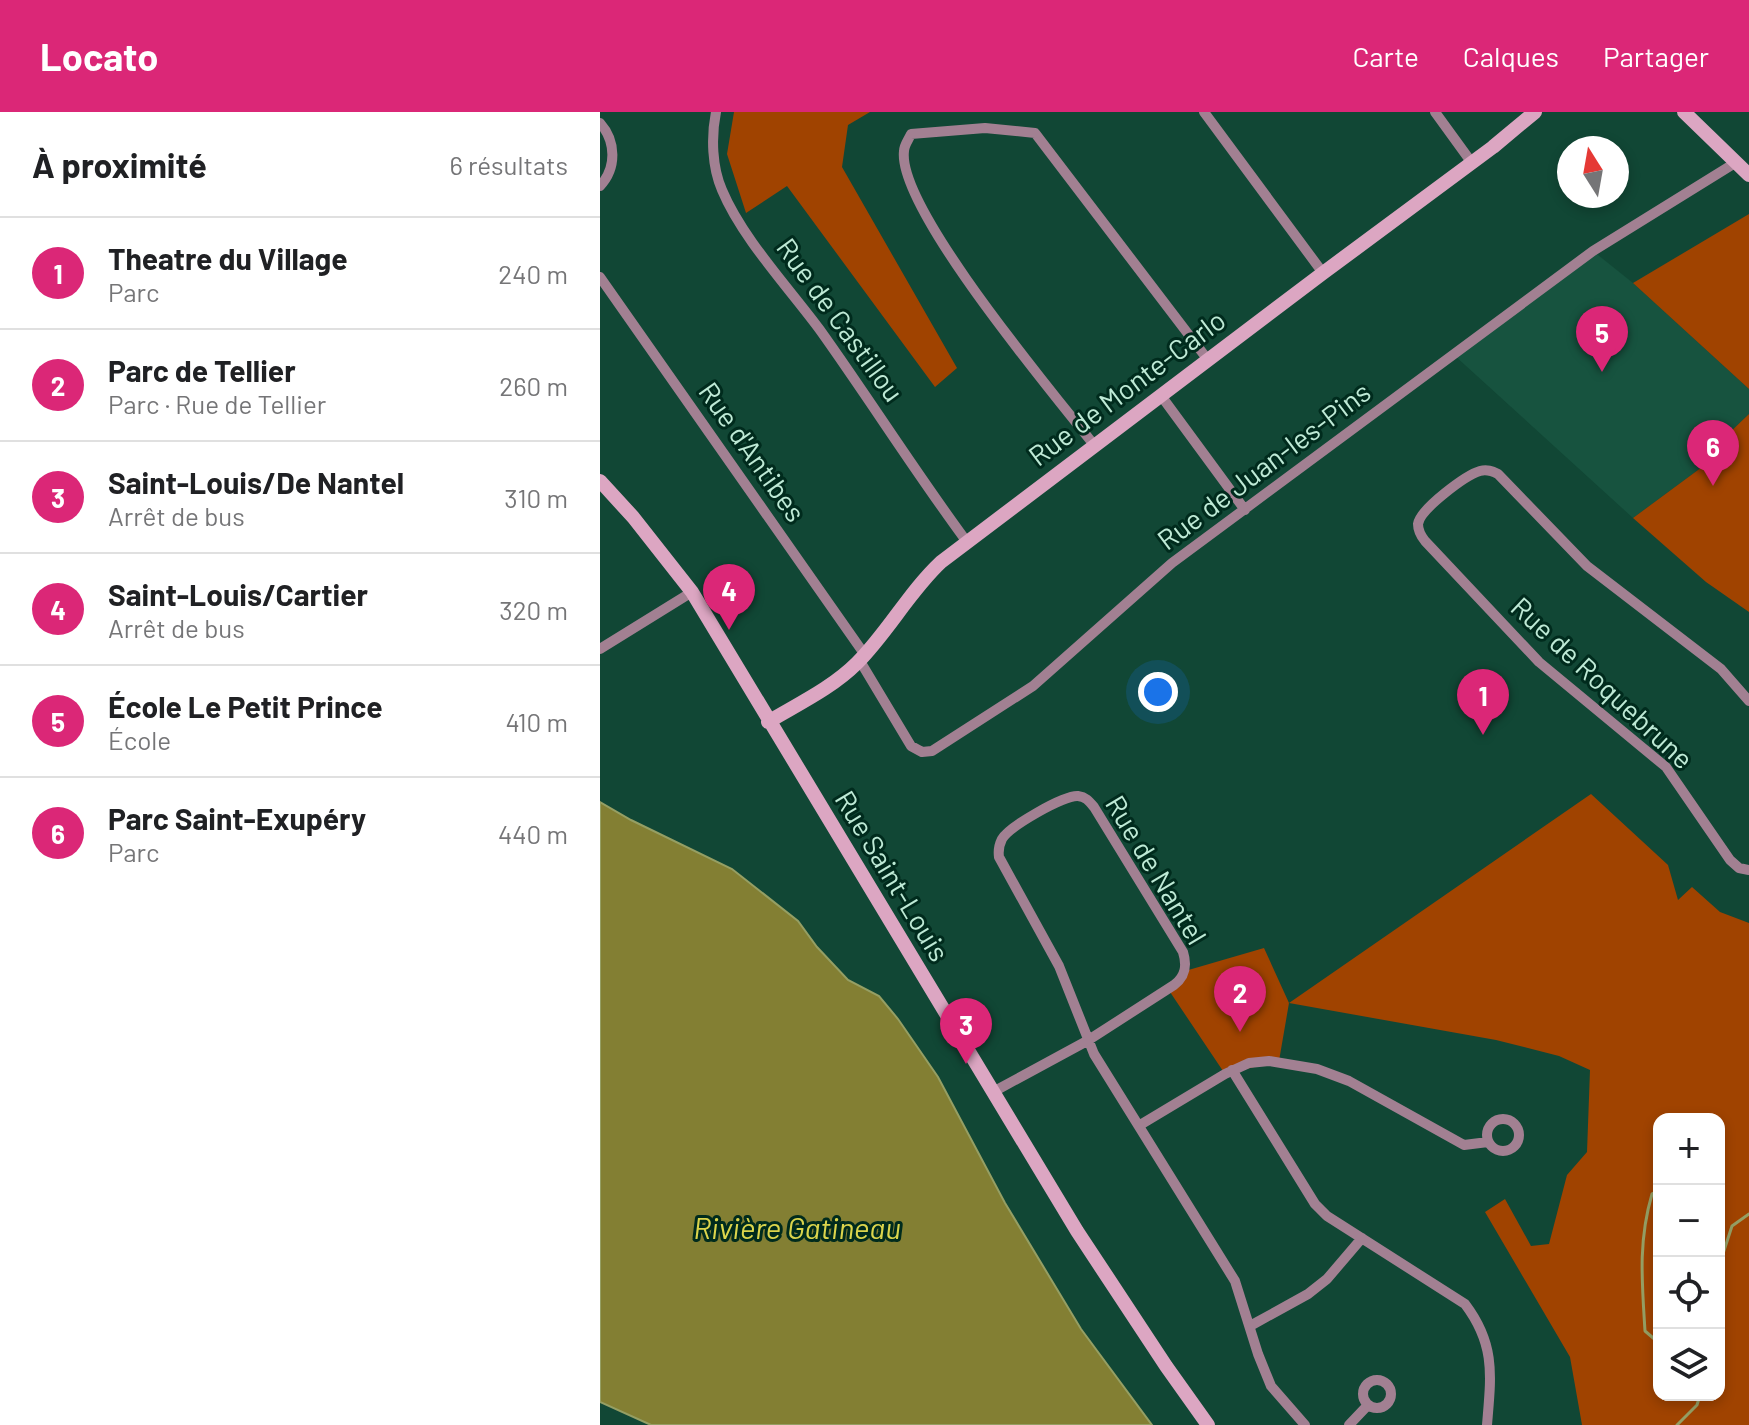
<!DOCTYPE html>
<html lang="fr">
<head>
<meta charset="utf-8">
<style>
	body { margin:0; font-family:Barlow,sans-serif; background:#f2f2f2; color:#202124 }
	.controls { position:absolute; right:24px; bottom:24px; display:grid; overflow:hidden; border-radius:16px; box-shadow:0 4px 12px #0003 }
	.controls button { width:72px; height:72px; display:grid; place-items:center; padding:0; border:0; border-bottom:2px solid #e0e0e0; background:#fff; color:#202124; font:40px sans-serif }
	.compass { position:absolute; left:957px; top:24px; width:72px; height:72px; border-radius:50%; background:#fff; box-shadow:0 4px 12px #0003; rotate:349deg }
	.you { position:absolute; left:558px; top:580px; width:28px; height:28px; margin:-20px; border:6px solid #fff; border-radius:50%; background:#1a73e8; box-shadow:0 0 0 12px #1a73e833 }
	.badge { display:grid; place-items:center; width:52px; height:52px; border-radius:50%; background:#db2777; color:#fff; font-size:26px; font-weight:700 }
	.pin { position:absolute; translate:-50% -66px; filter:drop-shadow(0 2px 4px #0008) }
	.pin::after { content:''; position:absolute; top:42px; width:28px; height:24px; background:inherit; clip-path:polygon(0 0,100% 0,50% 100%) }
	.list { margin:0; padding:0; list-style:none }
	h2 { display:flex; justify-content:space-between; align-items:center; height:104px; margin:0; padding:0 32px; font-size:34px }
	h2 small { font-size:26px; font-weight:400; color:#757577 }
	.list li { display:grid; grid-template-columns:52px 1fr auto; gap:24px; align-items:center; box-sizing:border-box; height:112px; padding:0 32px; border-top:2px solid #e0e0e0 }
	.list b { display:block; font-size:30px; white-space:nowrap }
	.list p { margin:0; font-size:26px; white-space:nowrap; color:#757577 }
	.list em { font-size:26px; font-style:normal; color:#757577 }
	.icon { flex:none; width:44px; height:44px; fill:none; stroke:currentColor; stroke-width:2; stroke-linecap:round; stroke-linejoin:round }
	.map { position:relative; flex:none; width:1149px; height:1313px; overflow:hidden }
	header { display:flex; align-items:center; gap:48px; box-sizing:border-box; height:112px; padding:0 40px; background:#db2777; color:#fff }
	header strong { font-size:38px }
	nav { display:flex; gap:44px; margin-inline-start:auto; font-size:28px }
	main { display:flex }
	aside { flex:1; background:#fff }
	.map>svg:first-child { display:block }
</style>
</head>
<body>
<header>
<strong>Locato</strong>
<nav><a>Carte</a><a>Calques</a><a>Partager</a></nav>
</header>
<main>
<aside>
<h2>À proximité<small>6 résultats</small></h2>
<ul class="list">
<li><span class="badge">1</span><div><b>Theatre du Village</b><p>Parc</p></div><em>240 m</em></li>
<li><span class="badge">2</span><div><b>Parc de Tellier</b><p>Parc · Rue de Tellier</p></div><em>260 m</em></li>
<li><span class="badge">3</span><div><b>Saint-Louis/De Nantel</b><p>Arrêt de bus</p></div><em>310 m</em></li>
<li><span class="badge">4</span><div><b>Saint-Louis/Cartier</b><p>Arrêt de bus</p></div><em>320 m</em></li>
<li><span class="badge">5</span><div><b>École Le Petit Prince</b><p>École</p></div><em>410 m</em></li>
<li><span class="badge">6</span><div><b>Parc Saint-Exupéry</b><p>Parc</p></div><em>440 m</em></li>
</ul>
</aside>
<div class="map">
<svg width="1149" height="1313" viewBox="0 0 1149 1313">
	<rect width="100%" height="100%" fill="#114735"/>
	<path fill="#17533f" d="M 993,139 L 1033,171 L 1149,277 L 1149,302 L 1126,324 L 1121,341 L 1033,406 L 854,243 Z"/>
	<path fill="#a04300" fill-rule="evenodd" d="M 134,0 L 270,0 L 248,13 L 242,55 L 357,256 L 335,275 L 187,74 L 146,101 L 127,42 Z
		M 1149,102 L 1149,277 L 1033,171 Z
		M 1149,302 L 1149,500 L 1106,470 L 1033,406 L 1121,341 L 1126,324 Z
		M 991,682 L 1068,753 L 1078,788 L 1092,775 L 1120,800 L 1149,811 L 1149,1313 L 982,1313 L 970,1245 L 885,1100 L 905,1087 L 931,1134 L 949,1132 L 967,1063 L 987,1040 L 990,958 L 959,944 L 896,928 L 689,891 L 679,949 L 625,962 L 568,877 L 585,859 L 664,836 L 689,891 ZM 1059,1007 L 1119,1007 L 1119,1283 L 1059,1283 Z"/>
	<path fill="#837f33" stroke="#959f64" stroke-width="2" d="M 0,690 L 31,708 L 132,757 L 198,809 L 217,835 L 248,868 L 279,884 L 298,907 L 338,965 L 405,1091 L 481,1217 L 552,1313 L 51,1313 L 0,1290 Z"/>
	<g fill="none" stroke-linecap="round" stroke-linejoin="round">
		<path stroke="#959f64" stroke-width="3" d="M 1059,1079 L 1052,1082 C 1038,1130 1042,1170 1045,1219 L 1059,1231
			M 1119,1154 L 1132,1114 L 1149,1102
			M 1077,1313 L 1097,1293 L 1100,1283"/>
		<path stroke="#a28092" stroke-width="10" d="M 116,0 C 111,25 112,55 122,78 C 142,126 189,176 220,218 C 270,288 316,361 367,430
			M 604,0 L 723,161
			M 835,0 L 872,51
			M 0,11 C 16,29 17,56 0,74
			M 0,165 L 265,543
			M 562,285 L 645,398
			M 494,333 C 454,282 297,96 304,39 C 304,33 309,27 311,22 L 385,16 L 435,21 L 608,248
			M 0,537 L 92,480
			M 260,549 L 311,634 L 322,640 L 332,639 L 433,574 L 572,451 L 993,139 L 1135,51
			M 1149,589 L 1121,557 L 987,454 L 898,362 C 892,359 887,357 880,359 C 866,363 820,397 818,412 C 818,419 821,424 825,429 L 939,550 L 1066,655 L 1130,748 L 1139,756 L 1149,758
			M 632,958 L 715,1092 L 727,1104 L 865,1192 C 896,1233 891,1264 887,1313
			M 393,980 L 487,929 L 574,873 C 586,864 587,853 583,840 L 494,695 C 489,689 486,685 478,684 C 464,683 410,714 402,727 C 399,733 398,738 399,745 L 459,854 L 494,942 L 635,1169 L 658,1242 L 671,1274 L 705,1313
			M887 1023a16 16 0 1 1 32 0a16 16 0 1 1-32 0Z
			M 540,1013 L 625,962 L 649,951 L 669,949 L 717,957 L 749,969 L 864,1033 L 888,1030
			M 650,1214 L 708,1182 L 727,1167 L 762,1126
			M763 1282a14 14 0 1 1 28 0a14 14 0 1 1-28 0Z
			M 749,1313 L 768,1293"/>
		<path stroke="#dca6c2" stroke-width="14" d="M 1084,0 L 1149,63
			M 0,369 L 33,405 L 92,480 L 477,1119 L 566,1254 L 608,1313
			M 168,610 C 198,592 232,576 257,551 C 288,520 309,480 341,450 L 723,161 L 893,35 L 935,0"/>
	</g>
	<g text-anchor="middle" stroke-width="6" stroke-linejoin="round" paint-order="stroke">
		<g font-size="28" fill="#beead6" stroke="#002b1d">
			<text transform="translate(240 208) rotate(54)" y="10">Rue de Castillou</text>
			<text transform="translate(527 276) rotate(-37)" y="10">Rue de Monte-Carlo</text>
			<text transform="translate(152 340) rotate(55)" y="10">Rue d'Antibes</text>
			<text transform="translate(664 354) rotate(-37)" y="10">Rue de Juan-les-Pins</text>
			<text transform="translate(1002 571) rotate(43)" y="10">Rue de Roquebrune</text>
			<text transform="translate(556 758) rotate(59)" y="10">Rue de Nantel</text>
			<text transform="translate(292 764) rotate(59)" y="10">Rue Saint-Louis</text>
		</g>
		<g font-size="30" font-style="italic" fill="#dbd54c" stroke="#002b1d">
			<text x="197" y="1127">Rivière Gatineau</text>
		</g>
	</g>
</svg>
<div class="controls">
<button>+</button>
<button>−</button>
<button><svg class="icon" aria-label="locate" viewBox="0 0 24 24"><circle cx="12" cy="12" r="6"/><path d="M12 2v4M12 18v4M2 12h4M18 12h4"/></svg></button>
<button><svg class="icon" aria-label="layers" viewBox="0 0 24 24"><path d="M12 4l9 5-9 5-9-5zM3 14l9 5 9-5"/></svg></button>
</div>
<svg class="compass" viewBox="-18 -18 36 36"><path d="M0-13l5 13h-10z" fill="#e53935"/><path d="M0 13l5-13h-10z" fill="#757577"/></svg>
<div class="you"></div>
<div class="pin badge" style="left:883px;top:623px">1</div>
<div class="pin badge" style="left:640px;top:920px">2</div>
<div class="pin badge" style="left:366px;top:952px">3</div>
<div class="pin badge" style="left:129px;top:518px">4</div>
<div class="pin badge" style="left:1002px;top:260px">5</div>
<div class="pin badge" style="left:1113px;top:374px">6</div>
</div>
</main>
</body>
</html>
